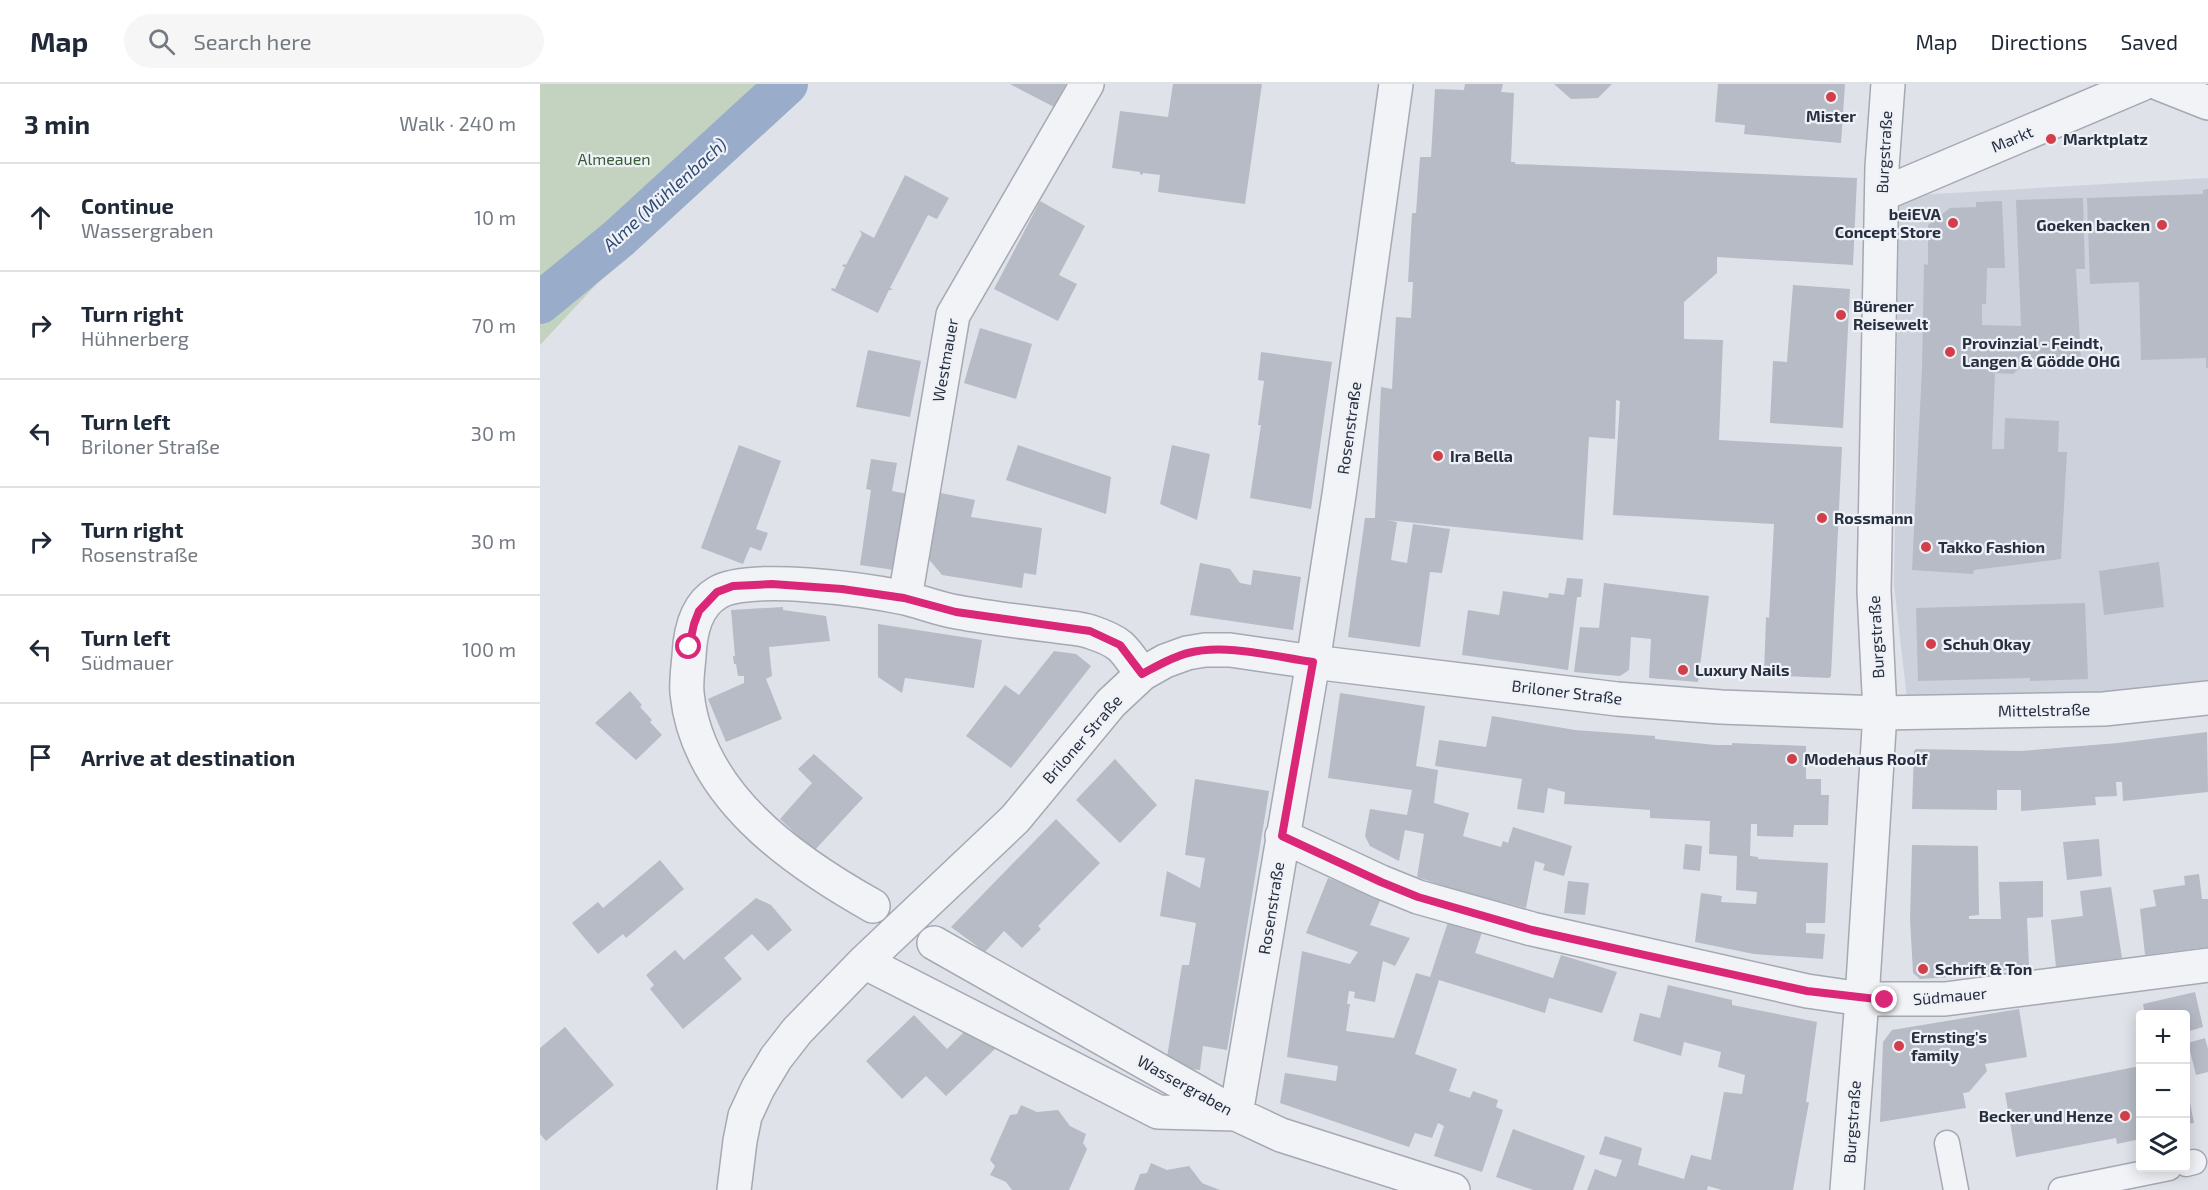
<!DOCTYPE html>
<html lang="en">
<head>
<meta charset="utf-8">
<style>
	body { margin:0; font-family:"Exo 2",sans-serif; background:#f6f6f7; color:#1f2937 }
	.controls { position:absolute; right:18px; bottom:18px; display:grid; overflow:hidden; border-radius:6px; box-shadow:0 3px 15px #0003 }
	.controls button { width:54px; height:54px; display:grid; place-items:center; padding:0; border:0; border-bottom:2px solid #e0e1e3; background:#fff; color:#1f2937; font:30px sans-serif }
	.stop { position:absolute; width:18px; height:18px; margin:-14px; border:4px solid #db2777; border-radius:50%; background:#fff }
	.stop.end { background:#db2777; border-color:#fff; box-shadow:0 2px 6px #0008 }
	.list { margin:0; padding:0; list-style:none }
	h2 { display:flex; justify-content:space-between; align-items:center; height:78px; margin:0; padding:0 24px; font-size:26px }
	h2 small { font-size:20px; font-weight:400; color:#747a83 }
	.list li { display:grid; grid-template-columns:39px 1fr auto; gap:18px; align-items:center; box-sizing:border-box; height:108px; padding:0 24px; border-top:2px solid #e0e1e3 }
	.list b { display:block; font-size:22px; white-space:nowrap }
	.list p { margin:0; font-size:20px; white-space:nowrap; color:#747a83 }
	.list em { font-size:20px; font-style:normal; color:#747a83 }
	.icon { flex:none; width:33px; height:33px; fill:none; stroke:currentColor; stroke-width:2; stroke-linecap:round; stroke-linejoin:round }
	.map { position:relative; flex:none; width:1668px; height:1106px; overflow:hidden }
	header { display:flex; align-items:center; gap:36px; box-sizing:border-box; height:84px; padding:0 30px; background:#fff; border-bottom:2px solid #e0e1e3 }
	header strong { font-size:28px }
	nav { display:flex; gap:33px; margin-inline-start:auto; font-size:21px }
	.search { width:420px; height:54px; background:#f6f6f7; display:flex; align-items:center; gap:15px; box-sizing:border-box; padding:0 21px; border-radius:33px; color:#747a83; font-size:22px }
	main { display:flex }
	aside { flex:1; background:#fff }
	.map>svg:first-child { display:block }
</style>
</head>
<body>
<header>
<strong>Map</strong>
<div class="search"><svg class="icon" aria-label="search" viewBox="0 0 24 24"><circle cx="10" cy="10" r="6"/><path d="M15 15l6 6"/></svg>Search here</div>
<nav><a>Map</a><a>Directions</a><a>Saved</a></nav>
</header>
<main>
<aside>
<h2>3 min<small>Walk · 240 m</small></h2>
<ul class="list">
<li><svg class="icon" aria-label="ahead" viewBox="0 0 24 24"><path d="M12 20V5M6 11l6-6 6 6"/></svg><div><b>Continue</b><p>Wassergraben</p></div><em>10 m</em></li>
<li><svg class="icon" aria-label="right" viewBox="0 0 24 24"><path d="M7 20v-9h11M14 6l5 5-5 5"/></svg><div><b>Turn right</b><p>Hühnerberg</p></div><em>70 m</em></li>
<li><svg class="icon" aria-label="left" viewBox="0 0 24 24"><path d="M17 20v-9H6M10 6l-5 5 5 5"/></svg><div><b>Turn left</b><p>Briloner Straße</p></div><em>30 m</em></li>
<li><svg class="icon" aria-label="right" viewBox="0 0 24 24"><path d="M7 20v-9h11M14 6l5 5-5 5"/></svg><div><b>Turn right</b><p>Rosenstraße</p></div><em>30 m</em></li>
<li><svg class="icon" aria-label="left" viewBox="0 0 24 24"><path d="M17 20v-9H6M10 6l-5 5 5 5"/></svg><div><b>Turn left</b><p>Südmauer</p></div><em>100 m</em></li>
<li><svg class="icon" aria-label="arrive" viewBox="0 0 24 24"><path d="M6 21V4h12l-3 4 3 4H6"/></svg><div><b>Arrive at destination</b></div></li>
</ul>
</aside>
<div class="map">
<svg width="1668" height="1106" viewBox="0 0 1668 1106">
	<rect width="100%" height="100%" fill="#dfe2e9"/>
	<path fill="#cdd1db" d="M 1668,94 L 1668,598 L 1566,610 L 1367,615 L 1354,501 L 1359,112 Z"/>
	<path fill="#c3d3c0" d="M 0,0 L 243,0 L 0,261 Z"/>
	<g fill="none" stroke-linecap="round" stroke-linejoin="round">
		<path stroke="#99adca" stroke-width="42" d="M 0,219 L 79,154 L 247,0"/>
	</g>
	<path fill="#b6bbc6" d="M 470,0 L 526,0 L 514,23 Z
		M 633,0 L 722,0 L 705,120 L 618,108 L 620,91 L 603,89 L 602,91 L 600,90 L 600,88 L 572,84 L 580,27 L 628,33 Z
		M 925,0 L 963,0 L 961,8 L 974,9 L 971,78 L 975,78 L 975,80 L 1317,94 L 1313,181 L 1177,173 L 1177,189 L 1144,218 L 1144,255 L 1183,256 L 1179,356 L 1302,363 L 1291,592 L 1289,594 L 1224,591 L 1226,533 L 1229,534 L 1234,440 L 1073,431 L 1080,317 L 1076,316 L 1075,355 L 1049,353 L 1043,456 L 847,436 L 857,438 L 851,476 L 867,479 L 873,440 L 910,445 L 902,489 L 890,488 L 880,563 L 808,553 L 825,434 L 835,434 L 841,303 L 852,305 L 856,233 L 871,234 L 873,198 L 868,198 L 872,129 L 876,129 L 880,73 L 891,73 L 895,5 L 924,6 Z
		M 1014,0 L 1072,0 L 1058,14 L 1031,15 Z
		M 1178,0 L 1305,0 L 1301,59 L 1204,50 L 1205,41 L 1175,38 Z
		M 365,91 L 409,114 L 397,135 L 388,131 L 350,204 L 353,206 L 349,206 L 338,229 L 291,206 L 292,204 L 295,205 L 305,183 L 302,182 L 304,180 L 306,181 L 322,150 L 319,146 L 334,154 Z
		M 1668,105 L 1668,284 L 1666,284 L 1666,274 L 1601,276 L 1599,198 L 1550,200 L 1547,114 L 1663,110 L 1663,106 Z
		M 1543,114 L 1545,185 L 1536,185 L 1541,276 L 1482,276 L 1482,282 L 1473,290 L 1455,289 L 1452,365 L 1464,365 L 1465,334 L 1519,337 L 1518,368 L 1527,368 L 1521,475 L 1434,486 L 1433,490 L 1372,486 L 1382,285 L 1384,180 L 1388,181 L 1388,141 L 1410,124 L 1436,123 L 1436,118 L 1462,117 L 1465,184 L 1447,184 L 1446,220 L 1442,220 L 1442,241 L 1481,242 L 1476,116 Z
		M 500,117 L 545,142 L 519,191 L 537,200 L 518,237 L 454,205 Z
		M 1253,201 L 1310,205 L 1303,344 L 1230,339 L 1233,277 L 1247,278 Z
		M 440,244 L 492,260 L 476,315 L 424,299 Z
		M 328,266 L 381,277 L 370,333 L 316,323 Z
		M 721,268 L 792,278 L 771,425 L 710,414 L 721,341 L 718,341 L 724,297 L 718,296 Z
		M 199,361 L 241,377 L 216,445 L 228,449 L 221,467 L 210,463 L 203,480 L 161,464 Z
		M 478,361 L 571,393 L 566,430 L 466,396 Z
		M 632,361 L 670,370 L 657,436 L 620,420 Z
		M 331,375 L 357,379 L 352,407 L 368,410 L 354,486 L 320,481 L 331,406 L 326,405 Z
		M 401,409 L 435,416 L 431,433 L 502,444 L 496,491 L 484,489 L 482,504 L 402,491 L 387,473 Z
		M 1619,478 L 1624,523 L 1564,531 L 1559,487 Z
		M 660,479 L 690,485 L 700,499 L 711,501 L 713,486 L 761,493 L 753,546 L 650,531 Z
		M 1027,494 L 1043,495 L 1041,513 L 1037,513 L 1028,586 L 922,571 L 928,526 L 959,531 L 963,507 L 1008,514 L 1009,509 L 1024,511 Z
		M 1064,499 L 1169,512 L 1158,598 L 1109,594 L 1111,555 L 1091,553 L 1089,586 L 1080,592 L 1034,588 L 1040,543 L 1059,544 Z
		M 1545,519 L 1548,595 L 1490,597 L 1490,594 L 1378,597 L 1376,524 Z
		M 243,523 L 243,526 L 286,532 L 290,557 L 229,563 L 232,592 L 226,595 L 242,635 L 186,658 L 168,615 L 204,599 L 204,592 L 198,592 L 196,580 L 194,580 L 193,572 L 195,572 L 191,526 Z
		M 338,540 L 442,556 L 434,604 L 365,594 L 362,609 L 338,593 Z
		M 514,567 L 536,570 L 551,582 L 471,684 L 426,652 L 465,601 L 479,611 Z
		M 90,607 L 102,621 L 100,623 L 112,636 L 110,638 L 122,651 L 96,676 L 55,639 Z
		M 800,609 L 885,622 L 876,682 L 898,686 L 894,719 L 929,729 L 923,752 L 961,763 L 963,757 L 968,759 L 973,743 L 1032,762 L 1024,792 L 1003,786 L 1005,780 L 995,777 L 986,824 L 912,805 L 877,793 L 884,750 L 865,746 L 859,777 L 830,762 L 825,752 L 830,725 L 867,731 L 872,706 L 788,694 Z
		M 952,632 L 1035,646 L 1115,652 L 1115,655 L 1176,661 L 1192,661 L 1192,659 L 1266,662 L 1266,695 L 1281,695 L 1281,711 L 1289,711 L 1288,741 L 1254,741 L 1253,753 L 1217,752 L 1217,740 L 1211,740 L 1210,772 L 1218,773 L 1218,775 L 1288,779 L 1285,839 L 1266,839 L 1266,849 L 1285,850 L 1283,875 L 1214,870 L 1155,858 L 1161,809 L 1182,812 L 1181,818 L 1216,820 L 1217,808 L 1196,806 L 1197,772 L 1169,770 L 1170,737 L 1110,734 L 1110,726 L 1024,720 L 1025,708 L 1008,704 L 1004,729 L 977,725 L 982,695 L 895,682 L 899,656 L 946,663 Z
		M 1667,648 L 1668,708 L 1583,717 L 1582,698 L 1576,698 L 1577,712 L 1555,713 L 1556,721 L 1481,727 L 1481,706 L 1457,706 L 1457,726 L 1372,725 L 1374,667 L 1376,665 L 1481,667 L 1578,659 Z
		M 274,670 L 323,714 L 274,767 L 240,735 L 272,699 L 258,685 Z
		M 575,675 L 617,721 L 580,759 L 536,716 Z
		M 655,695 L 729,707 L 687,966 L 663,962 L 660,986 L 644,984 L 627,973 L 642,881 L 649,881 L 656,839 L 620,832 L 627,787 L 660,804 L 665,774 L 645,771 Z
		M 516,735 L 560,779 L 498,842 L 501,845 L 482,864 L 464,847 L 445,868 L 411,843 Z
		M 1559,755 L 1562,792 L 1527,796 L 1523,758 Z
		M 1145,760 L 1162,762 L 1160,787 L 1143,785 Z
		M 1372,761 L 1438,762 L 1439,831 L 1429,832 L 1429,835 L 1461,835 L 1459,798 L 1503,797 L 1503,833 L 1487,834 L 1489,883 L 1459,887 L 1460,890 L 1380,895 L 1373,889 L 1370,835 Z
		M 120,776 L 144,805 L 86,854 L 83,850 L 58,870 L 32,839 L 58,818 L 63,824 Z
		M 1659,790 L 1662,815 L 1668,815 L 1668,863 L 1605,871 L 1600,825 L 1616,822 L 1613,806 L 1645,801 L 1644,792 Z
		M 788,794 L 841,814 L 830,841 L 870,854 L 855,882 L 843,877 L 835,918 L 814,914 L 815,908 L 809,907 L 807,920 L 810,920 L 806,947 L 854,954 L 876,889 L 890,893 L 909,835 L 943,845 L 935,869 L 1013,894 L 1021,871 L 1077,888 L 1062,929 L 1009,914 L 1005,929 L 899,896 L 875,970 L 917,985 L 909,1007 L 930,1014 L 933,1007 L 958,1016 L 956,1023 L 963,1026 L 942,1088 L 894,1072 L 904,1042 L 898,1039 L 892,1054 L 875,1049 L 869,1063 L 740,1019 L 745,989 L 796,997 L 798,982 L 747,973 L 762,867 L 810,880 L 818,868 L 766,849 Z
		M 1028,797 L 1049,799 L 1045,831 L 1024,829 Z
		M 1571,803 L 1582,874 L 1516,883 L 1511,836 L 1543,832 L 1540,807 Z
		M 216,814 L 231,821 L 252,846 L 228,867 L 212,850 L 184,874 L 202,895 L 143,945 L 110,905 L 114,901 L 106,891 L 135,866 L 144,876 Z
		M 1128,901 L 1192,916 L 1192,921 L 1277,938 L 1266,1018 L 1269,1018 L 1253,1106 L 1182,1106 L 1168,1102 L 1167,1106 L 1047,1106 L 1055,1085 L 1076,1093 L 1082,1076 L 1059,1070 L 1065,1052 L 1102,1064 L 1098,1081 L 1144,1095 L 1151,1071 L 1171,1076 L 1184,1008 L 1202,1010 L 1205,991 L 1178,983 L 1181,968 L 1144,958 L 1141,972 L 1093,957 L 1100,929 L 1120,934 Z
		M 1655,908 L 1663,943 L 1646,948 L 1646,930 L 1605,930 L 1603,920 Z
		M 1479,925 L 1487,973 L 1445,980 L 1447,987 L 1429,1008 L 1423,1009 L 1426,1024 L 1340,1038 L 1343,958 L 1352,946 Z
		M 374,931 L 407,965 L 427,945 L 458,962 L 406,1012 L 386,992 L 362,1015 L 326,977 Z
		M 25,943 L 74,1001 L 6,1057 L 0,1050 L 0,964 Z
		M 1665,954 L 1668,965 L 1668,988 L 1656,991 L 1648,959 Z
		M 1600,982 L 1600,1055 L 1577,1060 L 1576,1054 L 1476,1073 L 1465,1009 Z
		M 1646,998 L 1654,1039 L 1646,1040 Z
		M 481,1021 L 497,1028 L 518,1026 L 530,1042 L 546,1050 L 543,1059 L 547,1065 L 529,1106 L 472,1106 L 466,1098 L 450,1091 L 455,1082 L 450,1076 L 470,1031 L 477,1030 Z
		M 973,1045 L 1045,1072 L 1033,1106 L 993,1106 L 956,1093 Z
		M 611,1079 L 627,1086 L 649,1082 L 662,1099 L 680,1106 L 594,1106 L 600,1090 L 607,1089 Z"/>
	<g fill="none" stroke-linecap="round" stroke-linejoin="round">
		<defs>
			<path id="lane" d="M 1407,1059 L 1416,1106
				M 1646,1080 L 1654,1078
				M 1521,1106 L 1629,1084"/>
			<path id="street" d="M 1620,0 L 1668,19
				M 1342,106 L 1352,106 L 1602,0
				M 365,514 L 413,231 L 547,0
				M 742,752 L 841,798 L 878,813 L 992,845 L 1267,907 L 1322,915 L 1405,915 L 1668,881
				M 333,822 C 251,776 157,710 147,609 C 146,597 148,584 149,572 C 150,549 155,522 177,509 C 207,489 327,506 365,514 C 382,518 399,525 417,528 C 449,534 483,538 516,542 C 527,544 541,544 551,548 C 560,551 573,556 580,562 C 588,569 595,581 602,590
				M 394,859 L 696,1030 L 741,1051 L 913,1106
				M 324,878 L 618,1028 L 696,1030 L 773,578 L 799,411 L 856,0
				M 194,1106 L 200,1057 L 205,1032 L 218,1004 L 236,974 L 257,947 L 324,878 L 475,735 L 571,619 L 602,590 L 625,577 L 647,569 L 665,566 L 690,566 L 773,578 L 1077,615 L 1181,623 L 1340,629 L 1564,625 L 1668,614
				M 1307,1106 L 1322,915 L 1340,629 L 1334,507 L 1342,83 L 1348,0"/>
		</defs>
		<use href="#lane" stroke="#a4a9b3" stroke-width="27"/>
		<use href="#street" stroke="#a4a9b3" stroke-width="36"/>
		<use href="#lane" stroke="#f2f3f7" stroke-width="24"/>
		<use href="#street" stroke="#f2f3f7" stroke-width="33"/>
	</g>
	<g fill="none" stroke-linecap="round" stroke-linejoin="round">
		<path stroke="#db2777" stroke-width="8" d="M 149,563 L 154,540 L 159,527 L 177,508 L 193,502 L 232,500 L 302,505 L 364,514 L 416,528 L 550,547 L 580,561 L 602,590 C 617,582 632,573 648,569 C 686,559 735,573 773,578 L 742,752 L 841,798 L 878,813 L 992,846 L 1267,907 L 1345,916"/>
	</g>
	<g fill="#d23f4a" stroke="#eef1f6" stroke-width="2">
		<circle cx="1291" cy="13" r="6"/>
		<circle cx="1511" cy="55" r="6"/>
		<circle cx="1413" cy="139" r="6"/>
		<circle cx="1622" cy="141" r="6"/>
		<circle cx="1301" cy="231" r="6"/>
		<circle cx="1410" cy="268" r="6"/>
		<circle cx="898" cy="372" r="6"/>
		<circle cx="1282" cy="434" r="6"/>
		<circle cx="1386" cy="463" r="6"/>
		<circle cx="1391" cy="560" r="6"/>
		<circle cx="1143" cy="586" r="6"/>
		<circle cx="1252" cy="675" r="6"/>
		<circle cx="1383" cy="885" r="6"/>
		<circle cx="1359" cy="962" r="6"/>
		<circle cx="1585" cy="1032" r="6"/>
	</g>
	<g text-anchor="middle" stroke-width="4.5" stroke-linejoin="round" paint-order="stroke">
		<g font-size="16" font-weight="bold" fill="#272f40" stroke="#eef1f6" text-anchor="start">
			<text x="1291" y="38" text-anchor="middle">Mister</text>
			<text x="1523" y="61">Marktplatz</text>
			<text x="1401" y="136" text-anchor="end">beiEVA<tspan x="1401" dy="18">Concept Store</tspan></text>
			<text x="1610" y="147" text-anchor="end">Goeken backen</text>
			<text x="1313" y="228">Bürener<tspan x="1313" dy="18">Reisewelt</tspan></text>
			<text x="1422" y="265">Provinzial - Feindt,<tspan x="1422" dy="18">Langen &amp; Gödde OHG</tspan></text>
			<text x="910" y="378">Ira Bella</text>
			<text x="1294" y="440">Rossmann</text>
			<text x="1398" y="469">Takko Fashion</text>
			<text x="1403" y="566">Schuh Okay</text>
			<text x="1155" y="592">Luxury Nails</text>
			<text x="1264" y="681">Modehaus Roolf</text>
			<text x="1395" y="891">Schrift &amp; Ton</text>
			<text x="1371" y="959">Ernsting's<tspan x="1371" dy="18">family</tspan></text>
			<text x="1573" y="1038" text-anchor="end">Becker und Henze</text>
		</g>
		<g font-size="16" fill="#272f40" stroke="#eef1f6">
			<text transform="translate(1472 55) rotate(-23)" y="6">Markt</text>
			<text transform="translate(1344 68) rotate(-87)" y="6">Burgstraße</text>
			<text transform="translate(405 276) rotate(-80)" y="6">Westmauer</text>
			<text transform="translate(809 344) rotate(-82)" y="6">Rosenstraße</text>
			<text transform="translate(1336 553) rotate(-93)" y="6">Burgstraße</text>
			<text transform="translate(1027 608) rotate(7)" y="6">Briloner Straße</text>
			<text transform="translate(1504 626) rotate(-1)" y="6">Mittelstraße</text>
			<text transform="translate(542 655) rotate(-49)" y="6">Briloner Straße</text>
			<text transform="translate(731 824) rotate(-81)" y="6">Rosenstraße</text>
			<text transform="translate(1410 912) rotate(-5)" y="6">Südmauer</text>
			<text transform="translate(645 1001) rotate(29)" y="6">Wassergraben</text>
			<text transform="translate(1312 1038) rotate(-86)" y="6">Burgstraße</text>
		</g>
		<g font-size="16" fill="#395d34" stroke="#eef1f6">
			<text x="74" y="81">Almeauen</text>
		</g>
		<g font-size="18" font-style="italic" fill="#304a76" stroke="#eef1f6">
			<text transform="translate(125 111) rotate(-42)" y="6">Alme (Mühlenbach)</text>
		</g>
	</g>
</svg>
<div class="controls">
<button>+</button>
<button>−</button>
<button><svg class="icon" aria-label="layers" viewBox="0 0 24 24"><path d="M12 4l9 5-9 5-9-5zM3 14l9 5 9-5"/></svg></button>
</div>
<div class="stop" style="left:149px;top:563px"></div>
<div class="stop end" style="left:1345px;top:916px"></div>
</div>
</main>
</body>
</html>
